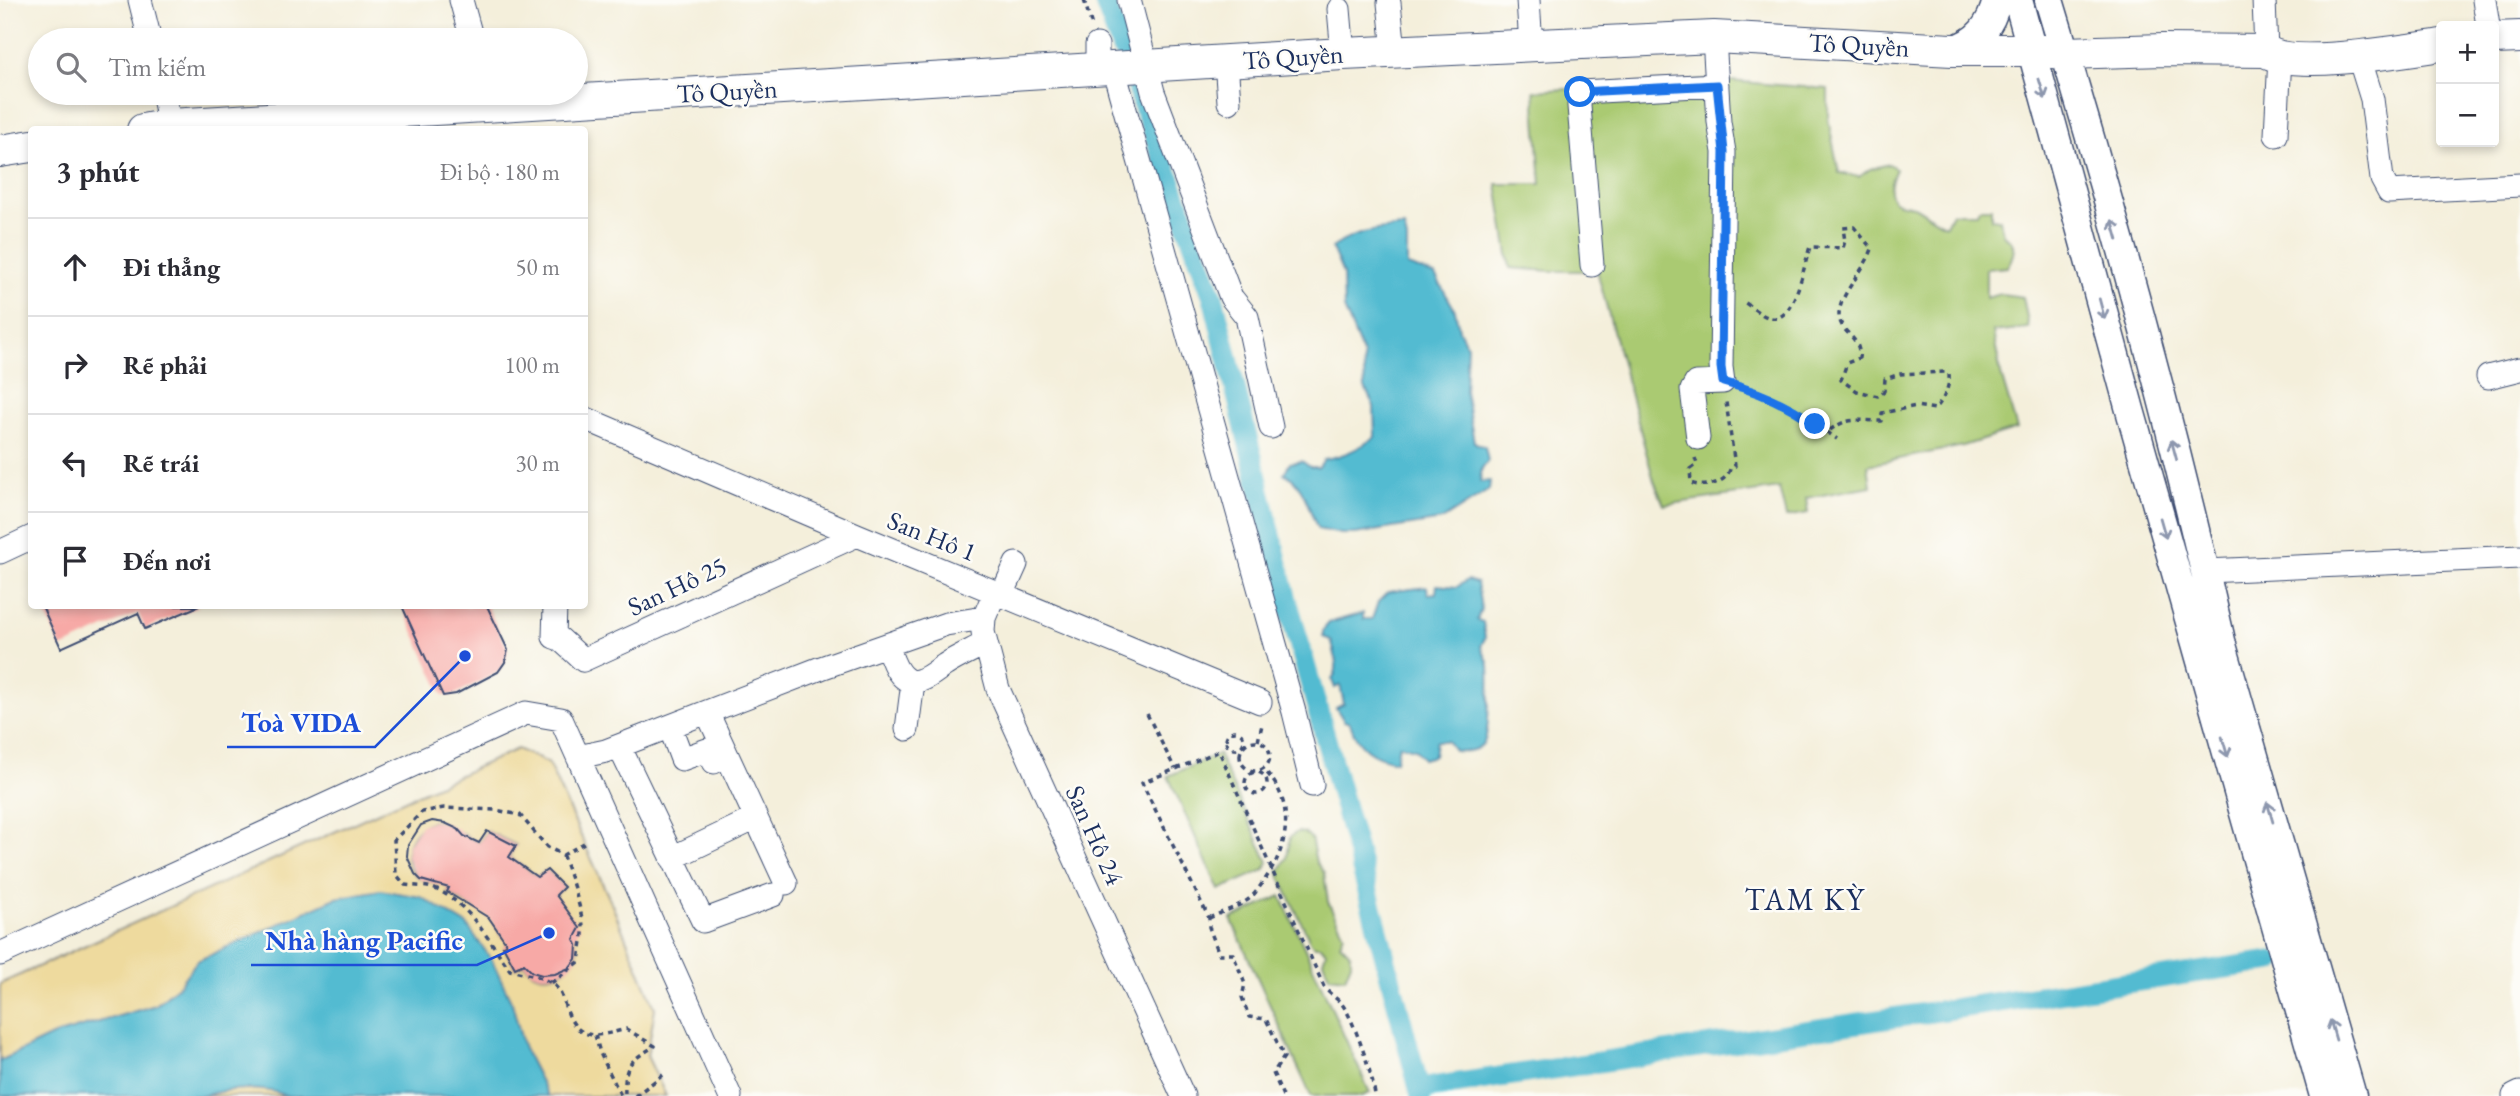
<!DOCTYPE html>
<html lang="vi">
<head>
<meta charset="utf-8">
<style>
	body { margin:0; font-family:"EB Garamond",serif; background:#f7f7f7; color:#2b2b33 }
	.controls { position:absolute; right:21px; top:21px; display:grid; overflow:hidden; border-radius:7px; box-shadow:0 4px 10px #0003 }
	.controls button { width:63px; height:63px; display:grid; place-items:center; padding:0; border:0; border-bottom:2px solid #e1e1e2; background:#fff; color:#2b2b33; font:35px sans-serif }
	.stop { position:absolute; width:21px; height:21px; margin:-16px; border:5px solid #1a73e8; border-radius:50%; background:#fff }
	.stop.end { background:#1a73e8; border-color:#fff; box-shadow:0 2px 7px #0008 }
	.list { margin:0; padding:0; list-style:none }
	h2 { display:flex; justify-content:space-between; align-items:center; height:91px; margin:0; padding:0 28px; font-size:30px }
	h2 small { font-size:23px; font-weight:400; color:#7c7c81 }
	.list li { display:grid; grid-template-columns:46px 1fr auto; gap:21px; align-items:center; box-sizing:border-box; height:98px; padding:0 28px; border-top:2px solid #e1e1e2 }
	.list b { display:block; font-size:26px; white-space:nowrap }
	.list em { font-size:23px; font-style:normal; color:#7c7c81 }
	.icon { flex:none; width:38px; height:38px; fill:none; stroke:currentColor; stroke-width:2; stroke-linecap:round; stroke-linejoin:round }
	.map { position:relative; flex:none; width:2520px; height:1096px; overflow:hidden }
	.search { position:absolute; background:#fff; box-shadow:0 4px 10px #0003; left:28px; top:28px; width:560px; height:77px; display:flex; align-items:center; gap:18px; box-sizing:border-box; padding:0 24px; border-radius:38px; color:#7c7c81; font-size:26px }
	.panel { position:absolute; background:#fff; box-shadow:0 4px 10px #0003; left:28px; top:126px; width:560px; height:483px; border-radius:7px }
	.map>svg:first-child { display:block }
</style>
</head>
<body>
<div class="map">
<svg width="2520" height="1096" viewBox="0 0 2520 1096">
	<rect width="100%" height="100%" fill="#fdfcf7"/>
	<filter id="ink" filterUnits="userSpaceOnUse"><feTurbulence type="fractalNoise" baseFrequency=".0143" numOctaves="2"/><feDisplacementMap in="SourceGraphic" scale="14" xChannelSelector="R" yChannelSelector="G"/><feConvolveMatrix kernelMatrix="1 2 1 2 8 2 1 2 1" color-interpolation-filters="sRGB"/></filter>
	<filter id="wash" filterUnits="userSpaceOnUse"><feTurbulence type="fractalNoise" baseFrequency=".00686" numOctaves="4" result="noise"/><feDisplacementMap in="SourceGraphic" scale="28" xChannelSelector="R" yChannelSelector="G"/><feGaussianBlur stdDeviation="1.57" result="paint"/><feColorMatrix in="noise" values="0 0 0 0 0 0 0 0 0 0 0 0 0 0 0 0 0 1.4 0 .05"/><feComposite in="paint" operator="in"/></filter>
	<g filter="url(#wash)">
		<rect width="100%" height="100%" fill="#f4efdb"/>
		<path fill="#aaca72" stroke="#627c68" stroke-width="2" d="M 1717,80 L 1828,89 L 1828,119 L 1839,173 L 1859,177 L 1870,169 L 1889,164 L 1896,169 C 1892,178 1885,194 1895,201 C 1900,205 1910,204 1916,207 C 1927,213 1935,221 1946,225 L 1952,213 L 1977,213 L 1979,208 L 1991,208 L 1991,219 L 2000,219 L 2003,235 C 2018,243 2015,254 2007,267 L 1986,269 L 1986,298 L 2001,294 L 2023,297 L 2029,328 L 1993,332 L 2001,375 L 2017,429 L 1963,446 L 1868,465 L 1871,486 L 1806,498 L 1808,513 L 1786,517 L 1779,488 L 1664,505 L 1654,481 L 1597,271 L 1551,271 L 1510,268 L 1497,184 L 1541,184 L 1534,91 Z
			M 1218,754 L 1268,862 L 1264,870 L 1219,890 L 1168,776 Z
			M 1297,832 L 1305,833 L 1311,838 L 1316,862 L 1324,873 L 1328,902 L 1344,934 L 1340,943 L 1351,954 L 1351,963 L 1345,978 L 1329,976 L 1323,961 L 1326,952 L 1321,946 L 1315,946 L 1311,943 L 1280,877 L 1279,871 L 1287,858 L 1290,837 Z
			M 1281,896 L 1370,1093 L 1362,1096 L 1311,1096 L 1231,919 Z"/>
		<path fill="#eeda9e" stroke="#84847e" stroke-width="2" fill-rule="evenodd" d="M 517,749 L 548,763 L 610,900 L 655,1008 L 647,1056 L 666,1096 L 548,1096 L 524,1049 L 512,1003 L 336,898 L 197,961 L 178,986 L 156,1005 L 52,1036 L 0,1061 L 0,984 ZM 432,821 C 451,824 462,835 479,843 L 487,831 L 516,845 L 509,857 L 537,877 L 547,870 L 564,887 L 550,900 C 557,911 576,936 577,948 C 578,968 549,983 532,972 C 529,970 527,967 524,964 L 515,968 L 504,947 L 514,940 L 502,937 L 481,902 L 475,909 L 447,893 L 451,886 C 441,884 427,884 419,878 C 396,860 409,829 432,821 Z
			M 233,1089 L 273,1090 L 288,1096 L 202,1096 Z"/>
		<path fill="#53bbd1" stroke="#377598" stroke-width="2" d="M 1404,227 L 1407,239 L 1407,266 L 1435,275 L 1455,310 L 1459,330 L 1467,346 L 1465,391 L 1474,442 L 1485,447 L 1488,461 L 1482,468 L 1480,482 L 1490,481 L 1489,490 L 1442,520 L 1355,534 L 1341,534 L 1318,529 C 1308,509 1305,484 1284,473 L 1290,463 L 1302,461 L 1310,467 L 1319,467 L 1324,459 C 1344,456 1358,449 1375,437 L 1374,406 L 1365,388 L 1363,355 L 1344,308 L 1343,274 L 1332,248 C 1356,231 1375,230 1404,227 Z
			M 1467,580 L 1477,583 L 1481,609 L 1477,620 L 1483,622 L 1485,638 L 1481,646 C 1483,653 1488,659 1489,666 C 1490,677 1489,736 1484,742 C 1478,752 1465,752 1455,751 L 1447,741 L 1436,741 L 1434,756 L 1423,759 L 1415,749 L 1399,745 L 1396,761 C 1373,757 1357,747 1350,723 L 1344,721 L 1336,708 L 1344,704 L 1340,685 L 1335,688 L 1332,680 C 1340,667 1335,654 1331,640 L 1323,637 L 1323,630 L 1329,623 L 1363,613 L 1363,619 L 1372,619 L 1378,602 L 1388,592 L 1427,587 L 1428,594 L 1436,593 L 1437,585 L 1457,587 Z
			M 380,890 L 421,897 L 466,924 L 492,960 L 512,1003 L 524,1049 L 548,1096 L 288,1096 C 261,1086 230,1088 202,1096 L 0,1096 L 0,1061 L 52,1036 L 156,1005 L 178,986 L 197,961 L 336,898 Z"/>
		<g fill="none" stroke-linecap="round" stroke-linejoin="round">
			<path stroke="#53bbd1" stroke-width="21" d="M 1104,0 L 1122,49
				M 1138,91 L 1213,297 L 1284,589 L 1361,865 L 1421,1096
				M 1419,1089 L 2272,961"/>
		</g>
		<g id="blocks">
			<path fill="#f7a9a6" d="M 42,606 L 199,606 L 145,629 L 138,613 L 61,648 Z
				M 402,606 L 487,606 L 508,650 L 505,662 L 498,672 L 456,694 L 443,696 Z
				M 432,821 L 445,823 L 458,829 L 464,836 L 479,843 L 487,831 L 516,846 L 509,857 L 537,877 L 547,870 L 564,887 L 556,895 L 580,928 L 574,939 L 577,945 L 576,959 L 569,968 L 555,974 L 542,975 L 532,972 L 524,964 L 515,968 L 503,946 L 507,944 L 489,918 L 447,892 L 449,888 L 421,880 L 415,874 L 407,856 L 408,845 L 421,825 Z"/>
		</g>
	</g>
	<g filter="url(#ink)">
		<use href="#blocks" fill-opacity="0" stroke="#3c4c71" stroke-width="2"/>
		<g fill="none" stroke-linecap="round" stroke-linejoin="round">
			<defs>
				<path id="minor" d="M 140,0 L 150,40
					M 461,0 L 472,40
					M 1129,0 L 1153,92 L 1231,297 L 1247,317 L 1271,427
					M 1528,0 L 1531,45
					M 2264,0 L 2266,51
					M 2484,0 L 2488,26
					M 1389,3 L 1394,51
					M 1339,9 L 1343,54
					M 1097,45 L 1097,68
					M 2359,57 L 2372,99 L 2382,179 L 2389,192 L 2520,185
					M 1226,61 L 1229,102
					M 1113,67 L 1294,712 L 1312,785
					M 163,93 L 171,130
					M 2276,135 L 2280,57
					M 1592,265 L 1579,106 L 1580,92 L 1717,85
					M 2488,377 L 2520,369
					M 584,418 L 857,535 L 1260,702
					M 1698,438 L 1692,390 L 1696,383 L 1723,382 L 1721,367 L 1724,152 L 1719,122 L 1714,37
					M 0,552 L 32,537
					M 2206,571 L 2520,557
					M 995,592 L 984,618 L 983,632 L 998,689 L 1183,1096
					M 1002,595 L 1016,564
					M 555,606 L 554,637 L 560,639 L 583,660 L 857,535
					M 887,645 C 892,660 900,688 921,680 C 930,677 937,670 945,665 C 957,657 971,651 984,644
					M 707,712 L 786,883
					M 670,727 L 682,759 L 707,750 L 714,762
					M 907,729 L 913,682
					M 619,746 L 703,921 L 773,895
					M 578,757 L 606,751 L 821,668 L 946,624 L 984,618
					M 672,858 L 756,818
					M 0,954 L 526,713 L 561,719 L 730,1096
					M 2514,1096 L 2520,1093"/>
				<path id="tertiary" d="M 2018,0 L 2130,410 L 2324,1096
					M 2049,0 C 2114,213 2173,428 2222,645 L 2352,1096
					M 1952,50 C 1978,42 1991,26 1997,0"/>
				<path id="secondary" d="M 2494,38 L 2520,37
					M 143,130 L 170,125 L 1343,54 L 1714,37 L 1952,50 L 2030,50 L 2065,53 L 2163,50 L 2266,51 C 2292,70 2407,50 2441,45
					M 0,151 L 32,146"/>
			</defs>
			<use href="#minor" stroke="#3c4c71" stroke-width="25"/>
			<use href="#tertiary" stroke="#3c4c71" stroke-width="31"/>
			<use href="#secondary" stroke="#3c4c71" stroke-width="34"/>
			<path stroke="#3c4c71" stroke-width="3.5" stroke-dasharray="5 5" stroke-linecap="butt" d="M 1084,0 L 1092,26
				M 1742,387 C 1774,397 1799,413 1827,432 C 1849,416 1855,421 1882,421 L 1882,413 L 1916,406 L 1935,409 C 1944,400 1950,386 1949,374 L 1945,372 L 1900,374 L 1885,379 L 1884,391 L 1878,396 L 1857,391 L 1841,380 L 1847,363 L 1859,358 C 1862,336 1839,334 1839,314 C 1840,293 1865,270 1872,249 L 1854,227 L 1843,228 L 1845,241 L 1843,248 L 1810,247 C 1804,264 1795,323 1771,318 C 1761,316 1751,306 1742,301
				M 1827,432 L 1837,439
				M 1695,458 L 1697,464 L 1690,469 L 1691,483 C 1704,489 1727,483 1730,469 L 1735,466 L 1726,402
				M 1147,714 L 1175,769
				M1226 740a9 9 0 1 1 18 0a9 9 0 1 1-18 0Z
				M1240 756a15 15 0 1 1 30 0a15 15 0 1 1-30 0Z
				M 1258,741 L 1262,725
				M1245 783a11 11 0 1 1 22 0a11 11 0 1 1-22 0Z
				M 584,843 L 563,855 L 547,847 L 520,815 L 496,810 L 444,808 L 422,812 L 394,840 L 396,874 L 405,885 C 413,886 421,886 428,887 C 464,895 490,942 510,970 C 524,974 545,976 556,987 C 563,994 563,1003 567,1011 C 579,1043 599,1036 626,1029 L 655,1046 C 628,1062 624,1065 625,1096
				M 1209,918 C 1222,912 1238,907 1249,899 C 1254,895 1259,888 1263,882 C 1289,849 1297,801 1263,769
				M 551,983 L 579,962 C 580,952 582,943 583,934 C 585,915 569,874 563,856
				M 595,1035 L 600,1053 L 621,1096
				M 635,1096 L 667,1072
				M 1283,1096 L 1273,1073 L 1284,1057 L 1266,1019 L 1249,1017 L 1242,997 L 1245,984 L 1233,954 L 1219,954 L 1209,927 L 1209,918 L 1142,783 L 1219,751 L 1324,987 C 1330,995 1339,999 1344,1007 C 1354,1021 1374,1078 1375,1096"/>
			<use href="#minor" stroke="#fff" stroke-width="23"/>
			<use href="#tertiary" stroke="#fff" stroke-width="28"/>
			<use href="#secondary" stroke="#fff" stroke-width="32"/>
		</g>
		<defs><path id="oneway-shaft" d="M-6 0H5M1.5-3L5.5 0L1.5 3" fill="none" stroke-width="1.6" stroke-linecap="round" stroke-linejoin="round" transform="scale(1.75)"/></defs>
		<g stroke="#8d97ae">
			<use href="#oneway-shaft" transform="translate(2042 89) rotate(73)"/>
			<use href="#oneway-shaft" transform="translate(2115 230) rotate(-106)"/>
			<use href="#oneway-shaft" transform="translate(2102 309) rotate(75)"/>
			<use href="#oneway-shaft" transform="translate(2174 450) rotate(-105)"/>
			<use href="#oneway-shaft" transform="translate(2163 528) rotate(74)"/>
			<use href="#oneway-shaft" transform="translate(2225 747) rotate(74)"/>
			<use href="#oneway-shaft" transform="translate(2270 812) rotate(-106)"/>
			<use href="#oneway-shaft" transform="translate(2333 1030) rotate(-106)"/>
		</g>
	</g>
	<g fill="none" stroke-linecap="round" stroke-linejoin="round" filter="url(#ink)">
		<path stroke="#1a73e8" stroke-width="9" d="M 1580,92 L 1717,85 L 1724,152 L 1721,367 L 1723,382 C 1757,391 1787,403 1815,424"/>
	</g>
	<g text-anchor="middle" stroke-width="5" stroke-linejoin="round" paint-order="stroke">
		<g font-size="26" fill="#1b2f5e" stroke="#fdfcf7">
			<text transform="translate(1859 45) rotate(3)" y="9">Tô Quyền</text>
			<text transform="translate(1293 57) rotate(-4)" y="9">Tô Quyền</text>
			<text transform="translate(727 91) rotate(-3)" y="9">Tô Quyền</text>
			<text transform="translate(932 536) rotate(22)" y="9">San Hô 1</text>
			<text transform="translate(677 586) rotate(-25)" y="9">San Hô 25</text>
			<text transform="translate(1095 835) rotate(66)" y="9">San Hô 24</text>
		</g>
		<g font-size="30" letter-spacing="2" fill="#1b2f5e" stroke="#fdfcf7">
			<text x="1805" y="910">TAM KỲ</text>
		</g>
	</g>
	<path fill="none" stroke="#1d4ed8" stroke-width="2.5" d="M465 656L375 747H227M549 933L477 965H251"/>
	<g fill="#1d4ed8" stroke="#fdfcf7" stroke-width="2.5">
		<circle cx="465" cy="656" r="7"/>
		<circle cx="549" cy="933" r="7"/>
	</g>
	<g font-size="28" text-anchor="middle" font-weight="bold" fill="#1d4ed8" stroke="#fdfcf7" stroke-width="5" stroke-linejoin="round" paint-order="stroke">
		<text x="301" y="732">Toà VIDA</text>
		<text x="364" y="950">Nhà hàng Pacific</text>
	</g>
</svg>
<div class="controls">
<button>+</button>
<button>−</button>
</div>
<div class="stop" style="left:1580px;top:92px"></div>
<div class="stop end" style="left:1815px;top:424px"></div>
<div class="search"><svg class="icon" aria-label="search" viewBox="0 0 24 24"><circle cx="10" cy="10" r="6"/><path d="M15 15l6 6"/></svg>Tìm kiếm</div>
<section class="panel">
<h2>3 phút<small>Đi bộ · 180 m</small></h2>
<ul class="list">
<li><svg class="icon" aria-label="ahead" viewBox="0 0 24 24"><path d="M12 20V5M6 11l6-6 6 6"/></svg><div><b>Đi thẳng</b></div><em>50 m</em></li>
<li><svg class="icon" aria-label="right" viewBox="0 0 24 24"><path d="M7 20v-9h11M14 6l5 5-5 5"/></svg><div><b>Rẽ phải</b></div><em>100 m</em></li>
<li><svg class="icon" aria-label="left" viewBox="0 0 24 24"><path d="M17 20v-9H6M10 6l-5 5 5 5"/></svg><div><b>Rẽ trái</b></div><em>30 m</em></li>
<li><svg class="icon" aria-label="arrive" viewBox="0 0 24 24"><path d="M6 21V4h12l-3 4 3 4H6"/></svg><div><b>Đến nơi</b></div></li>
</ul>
</section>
</div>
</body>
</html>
